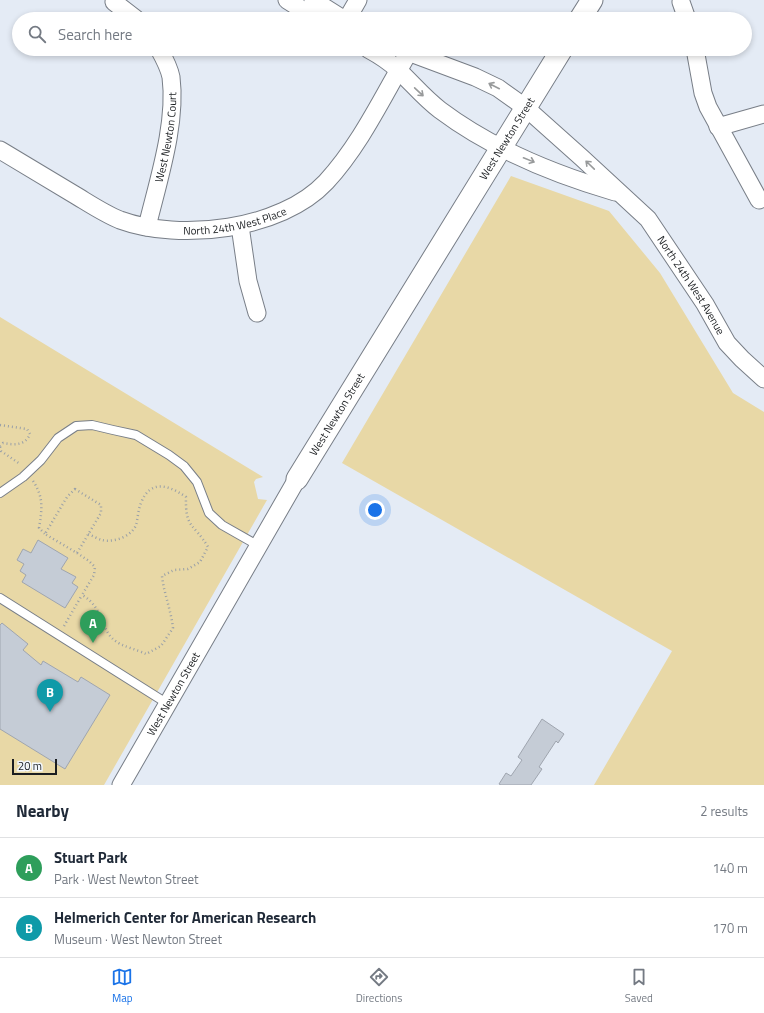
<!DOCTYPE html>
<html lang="en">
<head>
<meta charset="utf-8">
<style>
	body { margin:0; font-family:"Titillium Web",sans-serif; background:#f6f6f7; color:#1f2937 }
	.scale { position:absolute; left:12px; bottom:10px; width:45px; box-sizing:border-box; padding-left:4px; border:2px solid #1b1e21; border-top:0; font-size:11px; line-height:14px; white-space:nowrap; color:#1b1e21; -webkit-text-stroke:3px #f3f8fe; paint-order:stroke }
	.you { position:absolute; left:375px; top:510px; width:14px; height:14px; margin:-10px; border:3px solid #fff; border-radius:50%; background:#1a73e8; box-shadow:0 0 0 6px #1a73e833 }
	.badge { display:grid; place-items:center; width:26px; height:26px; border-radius:50%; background:#1a73e8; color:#fff; font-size:13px; font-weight:700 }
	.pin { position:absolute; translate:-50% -33px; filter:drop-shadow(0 1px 2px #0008) }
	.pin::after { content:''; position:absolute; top:21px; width:14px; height:12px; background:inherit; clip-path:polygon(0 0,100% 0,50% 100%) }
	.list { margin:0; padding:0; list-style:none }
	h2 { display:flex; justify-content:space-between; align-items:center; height:52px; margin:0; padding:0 16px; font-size:17px }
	h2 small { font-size:13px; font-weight:400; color:#747a83 }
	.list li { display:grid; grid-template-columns:26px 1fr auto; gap:12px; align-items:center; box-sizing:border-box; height:60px; padding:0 16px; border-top:1px solid #e0e1e3 }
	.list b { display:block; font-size:15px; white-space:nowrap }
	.list p { margin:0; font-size:13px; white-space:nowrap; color:#747a83 }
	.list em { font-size:13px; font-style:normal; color:#747a83 }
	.icon { flex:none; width:22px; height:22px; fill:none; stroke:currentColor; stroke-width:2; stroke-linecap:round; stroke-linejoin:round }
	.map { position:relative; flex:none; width:764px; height:785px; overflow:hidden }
	.search { position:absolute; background:#fff; box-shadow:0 2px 6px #0003; left:12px; right:12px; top:12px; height:44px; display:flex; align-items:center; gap:10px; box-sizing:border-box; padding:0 14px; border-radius:22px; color:#747a83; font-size:15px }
	.sheet { height:172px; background:#fff }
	nav { display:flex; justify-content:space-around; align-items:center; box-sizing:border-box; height:56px; border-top:1px solid #e0e1e3; background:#fff; font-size:11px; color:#747a83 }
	nav a { display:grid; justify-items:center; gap:2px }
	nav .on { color:#1a73e8 }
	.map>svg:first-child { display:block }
</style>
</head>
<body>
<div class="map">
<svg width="764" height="785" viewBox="0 0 764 785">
	<rect width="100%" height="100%" fill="#e4ebf5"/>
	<path fill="#e8d8a6" d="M 511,176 L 609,211 L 660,273 L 733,393 L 764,412 L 764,785 L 594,785 L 672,651 L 342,463 Z
		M 0,317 L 263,477 L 256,479 L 254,482 L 258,499 L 267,500 L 104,785 L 0,785 Z"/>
	<path fill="#c5ccd6" stroke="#9fa5af" d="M 38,540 L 68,558 L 61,569 L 76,577 L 72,583 L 78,587 L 65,608 L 22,582 L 26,575 L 20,571 L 24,564 L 17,560 L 23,549 L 31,553 Z
		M 2,623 L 28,644 L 23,650 L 41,665 L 43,661 L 78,682 L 81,677 L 110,695 L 65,769 L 0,729 L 0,625 Z
		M 542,719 L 564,734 L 558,743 L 556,741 L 539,767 L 542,769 L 531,785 L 501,785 L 499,784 L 506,773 L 511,776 L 522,760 L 518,757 Z"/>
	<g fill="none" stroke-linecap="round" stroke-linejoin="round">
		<defs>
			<path id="service" d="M 0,493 L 23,477 L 41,460 L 58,438 L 76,426 L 92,425 L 113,430 L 136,435 L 169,455 L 184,466 L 197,482 L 209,513 L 222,525 L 259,546
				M 0,598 L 168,704"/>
			<g id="minor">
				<path d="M 287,0 L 317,19"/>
				<path d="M 313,0 L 343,19"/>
				<path d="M 114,2 L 136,19"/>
				<path d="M 681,2 L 687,19"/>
				<path d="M 347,19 L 358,0"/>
				<path d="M 368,49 C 379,55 389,61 398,70 C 412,83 424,98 440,110 C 492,149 553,174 615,192"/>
				<path id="s1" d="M 400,49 L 475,77 L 498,88 L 526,108 L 582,158 L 648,219 L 705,304 L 727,343 L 742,359 L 764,379"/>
				<path d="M 695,49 L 703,93 L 708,107 L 759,200"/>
				<path d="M 718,127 L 764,114"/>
				<path id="s2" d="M 0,150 C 25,165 50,180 75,195 C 90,204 105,214 120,220 C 180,242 281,230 326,182 C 361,144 383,96 409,52"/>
				<path d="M 240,226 L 248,281 L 257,313"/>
				<path id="s3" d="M 147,227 C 158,181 177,124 171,77 C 169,67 164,58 159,49"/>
				<path id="s4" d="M 121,785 L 297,479"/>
			</g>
			<g id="tertiary">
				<path d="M 580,19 L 592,0"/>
				<path id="s5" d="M 297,479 L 562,49"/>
			</g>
		</defs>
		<use href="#service" stroke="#787e87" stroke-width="10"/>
		<use href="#minor" stroke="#787e87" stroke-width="19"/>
		<use href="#tertiary" stroke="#787e87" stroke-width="23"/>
		<path stroke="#9aa0a7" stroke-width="2.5" stroke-dasharray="1 3" stroke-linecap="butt" d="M 0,425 L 27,429 L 30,434 C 25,446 14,445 3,443 L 0,446
			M 0,447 L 1,451 L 20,464
			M 33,481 C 44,497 42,510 39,528 L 45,534
			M 75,489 L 101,505 L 101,513 L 77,553 L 45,534 L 67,497 Z
			M 77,553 L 89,561 L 95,567 L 94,575 L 82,595 C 105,608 100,632 117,642 C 122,646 138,650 146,654 L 161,646 L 173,628 C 171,610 164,594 162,576 L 174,570 L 188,569 L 200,562 L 208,547 C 194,523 185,529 186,497 C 169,485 150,479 141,503 C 138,510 138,518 136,525 C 132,536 114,543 102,540 C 98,539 93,536 88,534
			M 64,626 L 82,595"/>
		<use href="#service" stroke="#fff" stroke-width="8"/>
		<use href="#minor" stroke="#fff" stroke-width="17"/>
		<use href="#tertiary" stroke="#fff" stroke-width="21"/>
	</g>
	<defs><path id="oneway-shaft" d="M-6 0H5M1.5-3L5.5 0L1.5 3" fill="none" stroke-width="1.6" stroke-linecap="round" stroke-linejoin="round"/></defs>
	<g stroke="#989a9b">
		<use href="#oneway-shaft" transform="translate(494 86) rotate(-153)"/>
		<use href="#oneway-shaft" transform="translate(419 92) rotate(43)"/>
		<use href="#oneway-shaft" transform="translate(529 160) rotate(22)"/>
		<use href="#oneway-shaft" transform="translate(590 165) rotate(-136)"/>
	</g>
	<g text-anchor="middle" stroke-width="3" stroke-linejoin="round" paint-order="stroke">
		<g font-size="11" fill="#1b1e21" stroke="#f3f8fe">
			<text dy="4" stroke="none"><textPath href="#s3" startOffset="92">West Newton Court</textPath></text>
			<text dy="4" stroke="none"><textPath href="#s5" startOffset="400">West Newton Street</textPath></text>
			<text dy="4" stroke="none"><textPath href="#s2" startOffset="256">North 24th West Place</textPath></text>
			<text dy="4" stroke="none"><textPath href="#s1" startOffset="384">North 24th West Avenue</textPath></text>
			<text dy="4" stroke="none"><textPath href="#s5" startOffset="76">West Newton Street</textPath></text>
			<text dy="4" stroke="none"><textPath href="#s4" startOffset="105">West Newton Street</textPath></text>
		</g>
	</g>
</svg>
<div class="scale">20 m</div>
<div class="you"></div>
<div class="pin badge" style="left:93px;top:643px;background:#2e9e5b">A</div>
<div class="pin badge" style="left:50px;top:712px;background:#0f9aa8">B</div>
<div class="search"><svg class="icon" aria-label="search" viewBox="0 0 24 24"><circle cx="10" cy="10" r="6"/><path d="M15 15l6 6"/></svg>Search here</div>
</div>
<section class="sheet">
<h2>Nearby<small>2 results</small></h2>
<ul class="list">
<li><span class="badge" style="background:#2e9e5b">A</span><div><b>Stuart Park</b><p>Park · West Newton Street</p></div><em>140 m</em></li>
<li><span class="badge" style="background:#0f9aa8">B</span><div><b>Helmerich Center for American Research</b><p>Museum · West Newton Street</p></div><em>170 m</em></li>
</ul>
</section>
<nav>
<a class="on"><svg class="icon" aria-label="map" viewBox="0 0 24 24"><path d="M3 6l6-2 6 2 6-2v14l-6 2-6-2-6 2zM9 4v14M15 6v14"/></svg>Map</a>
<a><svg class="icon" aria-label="directions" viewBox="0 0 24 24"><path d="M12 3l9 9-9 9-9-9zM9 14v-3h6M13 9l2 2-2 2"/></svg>Directions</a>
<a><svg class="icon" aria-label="saved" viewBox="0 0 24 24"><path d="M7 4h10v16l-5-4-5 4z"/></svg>Saved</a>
</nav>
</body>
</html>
